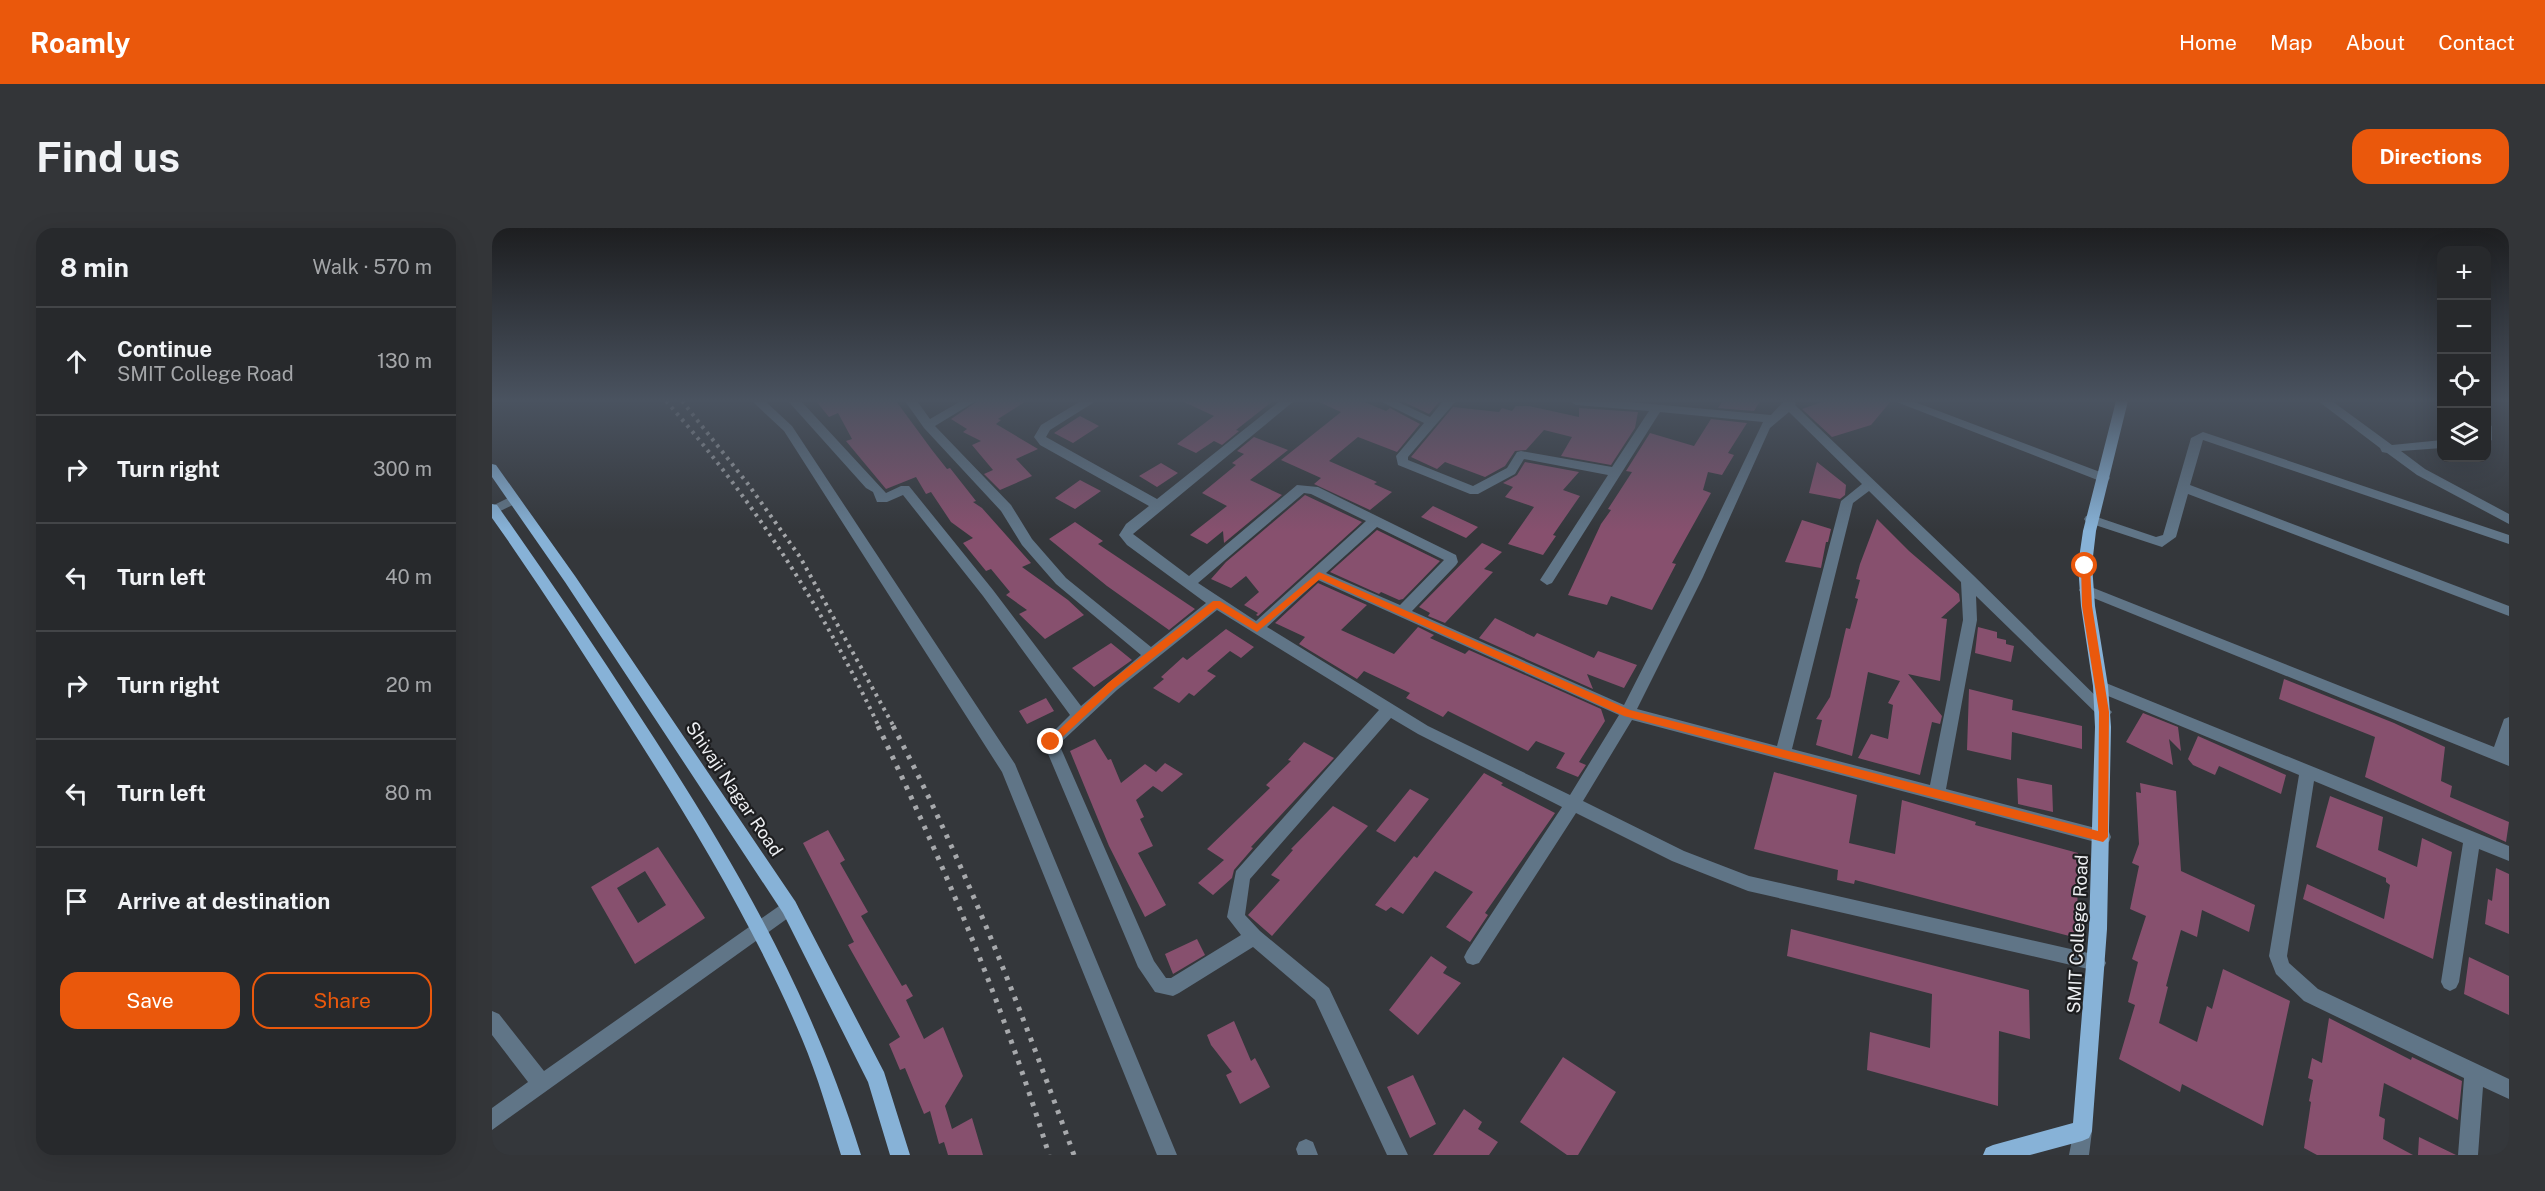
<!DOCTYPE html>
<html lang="en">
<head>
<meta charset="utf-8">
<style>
	body { margin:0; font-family:"Public Sans",sans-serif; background:#333538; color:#f1f3f6 }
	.controls { position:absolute; right:18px; top:18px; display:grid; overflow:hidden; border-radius:12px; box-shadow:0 6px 24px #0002 }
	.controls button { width:54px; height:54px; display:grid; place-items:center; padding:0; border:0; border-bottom:2px solid #434548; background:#27292c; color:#f1f3f6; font:30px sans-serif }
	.stop { position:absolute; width:18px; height:18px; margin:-14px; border:4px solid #ea580c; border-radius:50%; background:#fff }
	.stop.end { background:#ea580c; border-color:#fff; box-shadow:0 2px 6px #0008 }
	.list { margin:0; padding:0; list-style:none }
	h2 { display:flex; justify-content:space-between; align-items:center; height:78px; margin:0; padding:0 24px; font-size:26px }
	h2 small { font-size:20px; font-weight:400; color:#a4a6a9 }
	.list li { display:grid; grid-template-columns:39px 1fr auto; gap:18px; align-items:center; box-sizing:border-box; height:108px; padding:0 24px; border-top:2px solid #434548 }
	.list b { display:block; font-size:22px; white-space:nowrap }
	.list p { margin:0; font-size:20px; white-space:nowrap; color:#a4a6a9 }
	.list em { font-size:20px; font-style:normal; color:#a4a6a9 }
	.actions { display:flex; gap:12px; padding:18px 24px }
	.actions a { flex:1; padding:14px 0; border:2px solid #ea580c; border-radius:18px; text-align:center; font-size:21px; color:#ea580c }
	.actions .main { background:#ea580c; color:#fff }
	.icon { flex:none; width:33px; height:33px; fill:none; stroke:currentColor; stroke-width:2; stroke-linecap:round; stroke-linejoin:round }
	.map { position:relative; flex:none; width:2017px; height:927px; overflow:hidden; border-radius:18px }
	header { display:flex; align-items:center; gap:36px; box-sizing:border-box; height:84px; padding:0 30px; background:#ea580c; color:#fff }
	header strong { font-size:28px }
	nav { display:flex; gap:33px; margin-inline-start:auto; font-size:21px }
	.intro { display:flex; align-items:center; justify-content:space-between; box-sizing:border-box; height:144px; padding:0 36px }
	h1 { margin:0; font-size:42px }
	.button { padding:15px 27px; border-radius:18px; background:#ea580c; color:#fff; font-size:21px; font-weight:700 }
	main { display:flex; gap:36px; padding:0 36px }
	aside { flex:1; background:#27292c; border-radius:18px; box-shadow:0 6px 24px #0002 }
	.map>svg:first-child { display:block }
</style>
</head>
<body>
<header>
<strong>Roamly</strong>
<nav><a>Home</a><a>Map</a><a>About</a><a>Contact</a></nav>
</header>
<div class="intro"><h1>Find us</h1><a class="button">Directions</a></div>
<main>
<aside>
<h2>8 min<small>Walk · 570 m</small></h2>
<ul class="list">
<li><svg class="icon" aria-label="ahead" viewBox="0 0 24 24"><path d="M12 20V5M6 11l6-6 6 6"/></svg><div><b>Continue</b><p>SMIT College Road</p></div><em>130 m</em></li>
<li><svg class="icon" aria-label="right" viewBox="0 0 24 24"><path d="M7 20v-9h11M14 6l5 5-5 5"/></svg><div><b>Turn right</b></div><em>300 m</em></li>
<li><svg class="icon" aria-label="left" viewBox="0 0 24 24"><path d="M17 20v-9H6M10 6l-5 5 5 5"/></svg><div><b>Turn left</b></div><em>40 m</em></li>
<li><svg class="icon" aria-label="right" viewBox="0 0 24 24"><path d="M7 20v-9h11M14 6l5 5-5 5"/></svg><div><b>Turn right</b></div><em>20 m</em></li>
<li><svg class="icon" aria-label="left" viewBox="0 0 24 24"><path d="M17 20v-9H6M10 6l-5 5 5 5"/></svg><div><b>Turn left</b></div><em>80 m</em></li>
<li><svg class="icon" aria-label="arrive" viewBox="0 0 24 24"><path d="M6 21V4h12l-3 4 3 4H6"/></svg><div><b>Arrive at destination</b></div></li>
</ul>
<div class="actions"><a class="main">Save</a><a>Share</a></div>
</aside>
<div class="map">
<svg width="2017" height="927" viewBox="0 0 2017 927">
	<rect width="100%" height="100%" fill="#34373b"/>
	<path fill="#87506e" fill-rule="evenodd" d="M 324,173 L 404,173 L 440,222 L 455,241 L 458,240 L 484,273 L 481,274 L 490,280 L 539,335 L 530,339 L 576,372 L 592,387 L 553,411 L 527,386 L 535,382 L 514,367 L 518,364 L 499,341 L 494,343 L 471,315 L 481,310 L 459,294 L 439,264 L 434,266 L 424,249 L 394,261 L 354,213 L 360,211 L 346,185 L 337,189 Z
		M 486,173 L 534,173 L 506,191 L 509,192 L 504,196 L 546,221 L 524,231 L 540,248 L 508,262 L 492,246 L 501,242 L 480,217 L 489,213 L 471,204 L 475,201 L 459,191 Z
		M 690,173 L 781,173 L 744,202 L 747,203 L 730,217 L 722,213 L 704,225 L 685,216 L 722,188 Z
		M 825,173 L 870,173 L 894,183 L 898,180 L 928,196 L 905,224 L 866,209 L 837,233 L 885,254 L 882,256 L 900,264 L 878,282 L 822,256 L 829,250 L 789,232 L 849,184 Z
		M 910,173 L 948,173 L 937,186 Z
		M 1231,173 L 1268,173 L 1262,183 L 1226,180 Z
		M 1333,173 L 1399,173 L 1379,197 L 1340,209 L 1310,181 Z
		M 1024,178 L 1037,178 L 1087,189 L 1087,180 L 1146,184 L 1143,200 L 1119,237 L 1069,228 L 1080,209 L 1052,202 L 1034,222 L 1023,223 L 1013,238 L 993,249 L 953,234 L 945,241 L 919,229 L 961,179 L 1007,184 L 1010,180 L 1020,183 Z
		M 588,188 L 607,198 L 581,215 L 562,205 Z
		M 1219,191 L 1255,195 L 1236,225 L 1242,227 L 1230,247 L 1216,244 L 1211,262 L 1219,265 L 1180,335 L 1184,336 L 1160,382 L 1119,368 L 1115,377 L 1076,367 L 1109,296 L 1119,282 L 1116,281 L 1140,244 L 1134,243 L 1158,205 L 1202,218 Z
		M 762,209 L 796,222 L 758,252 L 790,267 L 732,315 L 731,303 L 715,316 L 698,307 L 735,278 L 710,265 L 744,237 L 740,235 L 752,226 L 745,223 Z
		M 1033,234 L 1087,244 L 1071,262 L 1088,268 L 1061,307 L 1064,308 L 1051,327 L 1016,316 L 1042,279 L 1013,269 L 1021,259 L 1011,255 L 1025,247 Z
		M 1325,234 L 1354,257 L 1353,267 L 1348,271 L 1317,265 Z
		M 669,235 L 686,245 L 665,259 L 647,248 Z
		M 588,252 L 609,263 L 583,281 L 563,270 Z
		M 813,267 L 870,294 L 766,388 L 764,387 L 766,385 L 752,377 L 767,364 L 754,348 L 739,360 L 719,351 L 734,334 Z
		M 941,278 L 986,299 L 974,310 L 929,289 Z
		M 1385,291 L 1417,323 L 1467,366 L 1468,373 L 1449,390 L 1455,391 L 1448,453 L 1416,446 L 1450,488 L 1448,496 L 1440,494 L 1428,547 L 1366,530 L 1379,506 L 1396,511 L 1401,477 L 1396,475 L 1408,453 L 1376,444 L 1360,528 L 1324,517 L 1330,492 L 1324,491 L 1338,469 L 1354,400 L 1358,401 L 1366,371 L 1363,370 L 1368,352 L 1364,351 L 1368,336 Z
		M 1310,292 L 1339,301 L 1336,314 L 1334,314 L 1329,340 L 1293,334 Z
		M 583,294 L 611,313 L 606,316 L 703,381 L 677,402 L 615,358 L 557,311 Z
		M 885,302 L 948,333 L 911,371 L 907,372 L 889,364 L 887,366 L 838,344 Z
		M 990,315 L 1010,324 L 992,341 L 1001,344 L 953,395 L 936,388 L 938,385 L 927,379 Z
		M 826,355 L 875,377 L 849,402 L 902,426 L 926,399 L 942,407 L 938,410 L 973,426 L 977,422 L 1109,481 L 1113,493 L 1087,534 L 1094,537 L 1086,549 L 1064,540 L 1073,525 L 1044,513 L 1036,523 L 956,483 L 951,489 L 914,470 L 918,465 L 872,443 L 865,451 L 807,416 L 813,409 L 783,395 Z
		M 1003,390 L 1042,409 L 1045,405 L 1102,430 L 1106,423 L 1145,437 L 1132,460 L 1095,446 L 1101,461 L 987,410 Z
		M 1486,399 L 1505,404 L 1505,410 L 1514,412 L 1514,416 L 1522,418 L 1519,434 L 1483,425 Z
		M 734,401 L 762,419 L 749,430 L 738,423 L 715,443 L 724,448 L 702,468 L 697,465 L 687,475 L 661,460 L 672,451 L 669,449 L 691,429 L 695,432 Z
		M 619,415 L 640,432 L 602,459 L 580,440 Z
		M 1792,451 L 1902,495 L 1953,519 L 1949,553 L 1960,558 L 1958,569 L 2017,594 L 2014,614 L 1873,549 L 1883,509 L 1787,471 Z
		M 1477,461 L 1521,472 L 1520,482 L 1590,498 L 1590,521 L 1520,504 L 1519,532 L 1475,522 Z
		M 554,470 L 562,483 L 535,496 L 527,483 Z
		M 1651,485 L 1686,499 L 1689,523 L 1677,511 L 1681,537 L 1634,514 Z
		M 1706,508 L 1794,547 L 1789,566 L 1727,538 L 1723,547 L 1701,537 L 1696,531 Z
		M 603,511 L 616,532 L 619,531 L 629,555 L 653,536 L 664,544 L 673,535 L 691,546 L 670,564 L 661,558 L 644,572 L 652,589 L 648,591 L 661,618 L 646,625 L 674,677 L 653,689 L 617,618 L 578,523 Z
		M 812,514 L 842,530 L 759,619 L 761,620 L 742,642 L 740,650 L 721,667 L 706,655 L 732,632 L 715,621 L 778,560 L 774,557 L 799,533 L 796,532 Z
		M 1282,544 L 1365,567 L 1357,615 L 1403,626 L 1410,572 L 1484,594 L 1483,597 L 1586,625 L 1585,710 L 1363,652 L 1362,656 L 1345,652 L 1346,642 L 1262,621 Z
		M 992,545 L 1011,555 L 1009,557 L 1063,585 L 993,685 L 996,687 L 978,714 L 954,699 L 981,664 L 943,643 L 911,686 L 899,679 L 894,683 L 883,677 L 922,628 L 925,630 Z
		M 1525,550 L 1560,557 L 1561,584 L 1526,576 Z
		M 1648,555 L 1684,563 L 1689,643 L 1763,677 L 1757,704 L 1710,682 L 1705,709 L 1689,702 L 1674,758 L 1676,759 L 1667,795 L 1705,814 L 1715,778 L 1720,781 L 1731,741 L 1798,773 L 1771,898 L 1690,856 L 1688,864 L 1627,831 L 1643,777 L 1636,774 L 1646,734 L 1640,731 L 1654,688 L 1638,681 L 1647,638 L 1640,635 L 1647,616 L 1644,564 L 1649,565 Z
		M 918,561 L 937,571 L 903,614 L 884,603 Z
		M 1838,568 L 1891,589 L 1886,622 L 1925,639 L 1930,610 L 1960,624 L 1941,731 L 1811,671 L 1815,656 L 1892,691 L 1898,657 L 1894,654 L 1894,650 L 1824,619 Z
		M 841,578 L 876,598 L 780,708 L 756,687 L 788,652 L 779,647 L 801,622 L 799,621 Z
		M 336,602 L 353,632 L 348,635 L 376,684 L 369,688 L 410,758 L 414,756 L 421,768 L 414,772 L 432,811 L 451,799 L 471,848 L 453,878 L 460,901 L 480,890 L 491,927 L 456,927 L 452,914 L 447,916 L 438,883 L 432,886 L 413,840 L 408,842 L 397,816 L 408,809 L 356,717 L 362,714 L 311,615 Z
		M 166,619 L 213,690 L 143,736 L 99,659 ZM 153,643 L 174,677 L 146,695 L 125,660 Z
		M 2004,640 L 2017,646 L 2017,706 L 1993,696 L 1996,671 L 2000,673 Z
		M 1299,701 L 1537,762 L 1538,811 L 1507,803 L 1506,878 L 1375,842 L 1378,804 L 1438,820 L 1440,766 L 1295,728 Z
		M 705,711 L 713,727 L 681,746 L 673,726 Z
		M 939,728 L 955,739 L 951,745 L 969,755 L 926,807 L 897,782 Z
		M 1977,729 L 2017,748 L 2017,787 L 1972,766 Z
		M 1837,790 L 1919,832 L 1920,829 L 1970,853 L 1966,892 L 1892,855 L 1887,888 L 1893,891 L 1891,911 L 1921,927 L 1825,927 L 1812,920 L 1819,874 L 1817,873 L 1821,852 L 1816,850 L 1820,830 L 1830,835 Z
		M 742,793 L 759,833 L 763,830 L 778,859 L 748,876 L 734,847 L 740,844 L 719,817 L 715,807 Z
		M 1071,829 L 1124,864 L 1086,927 L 1075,927 L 1028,894 Z
		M 921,847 L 944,896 L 918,910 L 895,859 Z
		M 972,881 L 990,894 L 986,901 L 1006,914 L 997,927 L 941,927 Z
		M 1927,909 L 1964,927 L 1926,927 Z"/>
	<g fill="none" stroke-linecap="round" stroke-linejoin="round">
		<path fill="#607587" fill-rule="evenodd" d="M 260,173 L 273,173 L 300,198 L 523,536 L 685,927 L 665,927 L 510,544 L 292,203 Z
			M 296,173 L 309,173 L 394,265 L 409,258 L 417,258 L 501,362 L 589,478 L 649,427 L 564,356 L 530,317 L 509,283 L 432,200 L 413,173 L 425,173 L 438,191 L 469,173 L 484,173 L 443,198 L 519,277 L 540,311 L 574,350 L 659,419 L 714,375 L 635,317 L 627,307 L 634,296 L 657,278 L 548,217 L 542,209 L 549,197 L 589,173 L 604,173 L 558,202 L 554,209 L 665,271 L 788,173 L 802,173 L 641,306 L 697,348 L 805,257 L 826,259 L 964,327 L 966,334 L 964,337 L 920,383 L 1132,477 L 1197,349 L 1271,194 L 1168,184 L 1060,355 L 1055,357 L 1048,352 L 1116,247 L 1032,231 L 1023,246 L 986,266 L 978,266 L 906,237 L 904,228 L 932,195 L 888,173 L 904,173 L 938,189 L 951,173 L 964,173 L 916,229 L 916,232 L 981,258 L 1015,240 L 1025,224 L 1029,223 L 1120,239 L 1157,183 L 1084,177 L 1078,173 L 1127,173 L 1279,187 L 1292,173 L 1304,173 L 1303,177 L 1481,347 L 1620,484 L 1617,488 L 1607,488 L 1484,368 L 1485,392 L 1454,561 L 1611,602 L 1617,604 L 1619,609 L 1617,614 L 1611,616 L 1140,492 L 1091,573 L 1192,623 L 1257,648 L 1605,727 L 1611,729 L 1614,735 L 1611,741 L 1605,743 L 1256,663 L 1180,633 L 1084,585 L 987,735 L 981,737 L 975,735 L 972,729 L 975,723 L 1070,579 L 926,506 L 899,490 L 758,651 L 753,687 L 768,703 L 837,760 L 916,927 L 895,927 L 823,772 L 761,719 L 687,765 L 681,768 L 663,764 L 646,739 L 551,514 L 578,487 L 491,368 L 411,267 L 395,274 L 385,274 L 381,264 L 374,260 ZM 1297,184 L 1370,256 L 1349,273 L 1285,518 L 1145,481 L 1211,349 L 1278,200 ZM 1377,263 L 1469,354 L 1471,392 L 1438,557 L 1300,521 L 1361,275 ZM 812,265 L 819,266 L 874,293 L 764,393 L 706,355 ZM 885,299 L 952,332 L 908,377 L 834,345 ZM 826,352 L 1127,487 L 1078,567 L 936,498 L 775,399 ZM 725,382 L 887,482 L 744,643 L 735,689 L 749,707 L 679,750 L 674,750 L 662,733 L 567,516 L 625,462 Z
			M 1402,173 L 1420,173 L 1616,247 L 1618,250 L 1616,253 L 1608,253 Z
			M 1826,173 L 1840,173 L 1900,217 L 1950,212 L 1950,220 L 1909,223 L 1933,241 L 2017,286 L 2017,296 L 1925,247 L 1895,225 L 1890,224 L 1888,220 Z
			M 1994,194 L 2000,198 L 2000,212 L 1994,216 Z
			M 1711,204 L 2017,307 L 2017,316 L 1711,212 L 1698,257 L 2017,378 L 2017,388 L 1696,266 L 1684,309 L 1670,319 L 1594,294 L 1592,291 L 1594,288 L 1599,287 L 1664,309 L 1671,307 L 1699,210 Z
			M 22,267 L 28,271 L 27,274 L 0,287 L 0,278 Z
			M 1594,357 L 2002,519 L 2012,491 L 2017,489 L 2017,538 L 1589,365 L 1587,362 L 1589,359 Z
			M 1609,453 L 2017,618 L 2017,633 L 1987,621 L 1967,754 L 1964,760 L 1958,763 L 1952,760 L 1949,754 L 1971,615 L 1822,553 L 1795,728 L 1797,735 L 1826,761 L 2017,851 L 2017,871 L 1991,859 L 1986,927 L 1966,927 L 1972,850 L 1812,773 L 1784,746 L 1777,728 L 1807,547 L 1604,463 L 1602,459 L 1604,455 Z
			M 297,671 L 303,673 L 306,679 L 303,685 L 0,902 L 0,880 L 36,854 L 0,807 L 0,783 L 7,786 L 52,843 Z
			M 1590,893 L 1597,896 L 1600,903 L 1597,927 L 1577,927 L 1583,896 Z
			M 814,911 L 821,914 L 826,927 L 806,927 L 804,921 L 807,914 Z"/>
		<path fill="#87b2d7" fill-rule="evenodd" d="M 1624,173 L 1636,173 L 1604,303 L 1600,337 L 1603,378 L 1616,458 L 1619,499 L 1615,701 L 1600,903 L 1597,910 L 1590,913 L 1538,927 L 1491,927 L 1494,920 L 1501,917 L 1581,895 L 1597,701 L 1603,499 L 1601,458 L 1589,378 L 1586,337 L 1591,303 Z
			M 0,236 L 4,237 L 83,348 L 303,673 L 392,844 L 418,927 L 398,927 L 376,854 L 291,685 L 73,354 L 0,249 Z
			M 0,276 L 5,277 C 54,346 101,416 147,487 C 241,631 318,762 369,927 L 349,927 C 337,888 326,849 310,811 C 263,699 200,596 135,494 C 91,425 47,356 0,290 Z"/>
		<path stroke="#a7a9ac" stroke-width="4" stroke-dasharray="3 5" stroke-linecap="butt" d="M 174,173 C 261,271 331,380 387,499
			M 190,173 L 256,256 L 308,329 L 402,499"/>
		<path stroke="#a7a9ac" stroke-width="5" stroke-dasharray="4 7" stroke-linecap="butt" d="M 386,498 C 452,637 512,779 557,927
			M 401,498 C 473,635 529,782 582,927"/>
	</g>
	<linearGradient id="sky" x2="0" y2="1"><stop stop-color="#1d1e20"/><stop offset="0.57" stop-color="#4a5360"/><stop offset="1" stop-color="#4a5360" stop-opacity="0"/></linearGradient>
	<rect width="2017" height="303" fill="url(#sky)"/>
	<path fill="#ea580c" d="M 1593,335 L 1598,338 L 1600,378 L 1617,484 L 1616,609 L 1611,614 L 1132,488 L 828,351 L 765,404 L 725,380 L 623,460 L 562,517 L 555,517 L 554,514 L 616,455 L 721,373 L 728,373 L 765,396 L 827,344 L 1138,482 L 1606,603 L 1607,484 L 1590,378 L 1589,338 Z"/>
	<g text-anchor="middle" stroke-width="4.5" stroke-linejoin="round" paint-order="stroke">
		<g font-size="18" fill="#edeff2" stroke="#1d1e20">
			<text transform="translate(242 561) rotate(56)" y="6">Shivaji Nagar Road</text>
			<text transform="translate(1586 706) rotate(-87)" y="6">SMIT College Road</text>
		</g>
	</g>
</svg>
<div class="controls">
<button>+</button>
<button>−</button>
<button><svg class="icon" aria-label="locate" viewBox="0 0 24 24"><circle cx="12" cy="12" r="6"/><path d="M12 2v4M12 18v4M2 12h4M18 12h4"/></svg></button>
<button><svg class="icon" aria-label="layers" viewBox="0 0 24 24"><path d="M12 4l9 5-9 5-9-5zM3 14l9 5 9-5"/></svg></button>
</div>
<div class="stop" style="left:1593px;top:338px"></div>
<div class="stop end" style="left:559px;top:514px"></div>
</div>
</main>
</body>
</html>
